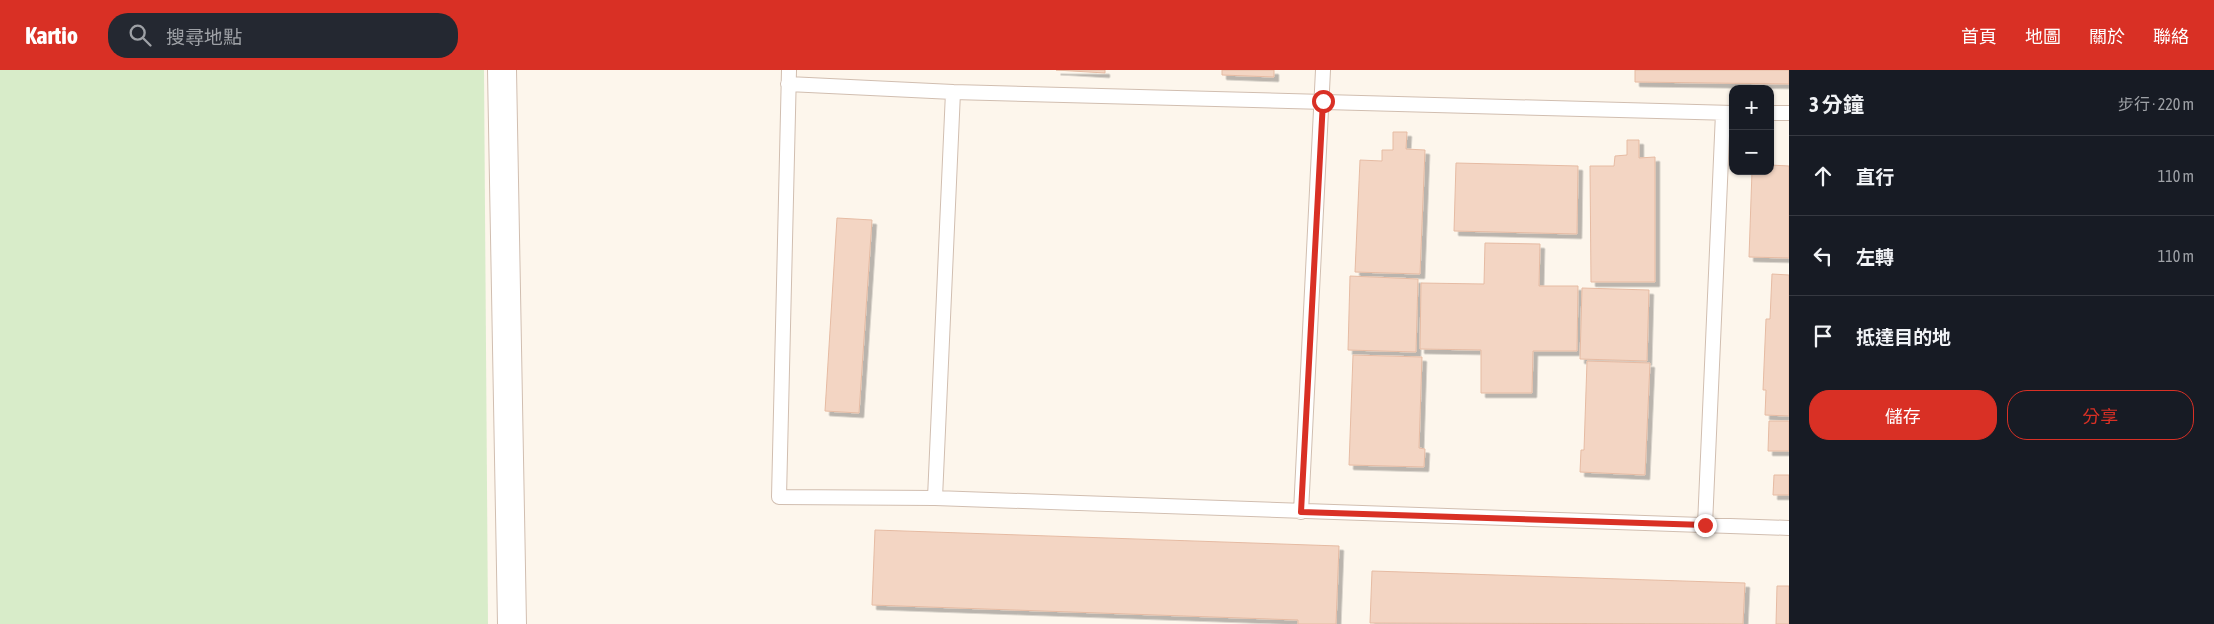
<!DOCTYPE html>
<html lang="zh-TW">
<head>
<meta charset="utf-8">
<style>
	body { margin:0; font-family:"Asap Condensed","Noto Sans TC",sans-serif; background:#242831; color:#f1f3f6 }
	.controls { position:absolute; right:15px; top:15px; display:grid; overflow:hidden; border-radius:10px; box-shadow:0 1px 4px #0004 }
	.controls button { width:45px; height:45px; display:grid; place-items:center; padding:0; border:0; border-bottom:1px solid #363941; background:#171b24; color:#f1f3f6; font:25px sans-serif }
	.stop { position:absolute; width:15px; height:15px; margin:-11px; border:4px solid #d93025; border-radius:50%; background:#fff }
	.stop.end { background:#d93025; border-color:#fff; box-shadow:0 1px 5px #0008 }
	.list { margin:0; padding:0; list-style:none }
	h2 { display:flex; justify-content:space-between; align-items:center; height:65px; margin:0; padding:0 20px; font-size:21px }
	h2 small { font-size:16px; font-weight:400; color:#9ea1a6 }
	.list li { display:grid; grid-template-columns:32px 1fr auto; gap:15px; align-items:center; box-sizing:border-box; height:80px; padding:0 20px; border-top:1px solid #363941 }
	.list b { display:block; font-size:19px; white-space:nowrap }
	.list em { font-size:16px; font-style:normal; color:#9ea1a6 }
	.actions { display:flex; gap:10px; padding:15px 20px }
	.actions a { flex:1; padding:11px 0; border:1px solid #d93025; border-radius:20px; text-align:center; font-size:18px; color:#d93025 }
	.actions .main { background:#d93025; color:#fff }
	.icon { flex:none; width:28px; height:28px; fill:none; stroke:currentColor; stroke-width:2; stroke-linecap:round; stroke-linejoin:round }
	.map { position:relative; flex:none; width:1789px; height:554px; overflow:hidden }
	header { display:flex; align-items:center; gap:30px; box-sizing:border-box; height:70px; padding:0 25px; background:#d93025; color:#fff }
	header strong { font-size:24px }
	nav { display:flex; gap:28px; margin-inline-start:auto; font-size:18px }
	.search { width:350px; height:45px; background:#242831; display:flex; align-items:center; gap:12px; box-sizing:border-box; padding:0 18px; border-radius:20px; color:#9ea1a6; font-size:19px }
	main { display:flex }
	aside { flex:1; background:#171b24 }
	.map>svg:first-child { display:block }
</style>
</head>
<body>
<header>
<strong>Kartio</strong>
<div class="search"><svg class="icon" aria-label="search" viewBox="0 0 24 24"><circle cx="10" cy="10" r="6"/><path d="M15 15l6 6"/></svg>搜尋地點</div>
<nav><a>首頁</a><a>地圖</a><a>關於</a><a>聯絡</a></nav>
</header>
<main>
<div class="map">
<svg width="1789" height="554" viewBox="0 0 1789 554">
	<defs>
		<filter id="shadow"><feDropShadow dx="4.5" dy="4.5" stdDeviation="0" flood-color="#0004"/></filter>
	</defs>
	<rect width="100%" height="100%" fill="#fdf6ec"/>
	<path fill="#d8ecc9" d="M 0,0 L 484,0 L 488,554 L 0,554 Z"/>
	<path fill="#f3d5c3" stroke="#e6bba3" filter="url(#shadow)" d="M 1056,0 L 1105,0 L 1105,3 Z
		M 1222,0 L 1274,0 L 1274,7 L 1222,5 Z
		M 1635,0 L 1789,0 L 1789,14 L 1635,12 Z
		M 1393,62 L 1407,62 L 1406,79 L 1425,80 L 1420,204 L 1355,202 L 1360,90 L 1382,91 L 1382,80 L 1393,80 Z
		M 1627,70 L 1639,70 L 1639,88 L 1655,87 L 1655,212 L 1591,212 L 1590,96 L 1614,96 L 1615,86 L 1627,85 Z
		M 1456,93 L 1578,96 L 1577,164 L 1454,161 Z
		M 1770,95 L 1789,96 L 1789,188 L 1749,187 L 1752,101 L 1770,101 Z
		M 837,148 L 872,150 L 859,343 L 825,341 Z
		M 1485,173 L 1540,174 L 1539,216 L 1578,216 L 1577,281 L 1533,281 L 1532,323 L 1481,323 L 1481,280 L 1420,279 L 1421,213 L 1484,214 Z
		M 1772,204 L 1789,205 L 1789,346 L 1765,345 L 1766,320 L 1763,320 L 1766,249 L 1770,249 Z
		M 1350,206 L 1418,209 L 1416,282 L 1348,280 Z
		M 1582,218 L 1649,220 L 1647,291 L 1580,289 Z
		M 1353,285 L 1422,287 L 1419,378 L 1425,379 L 1424,397 L 1349,395 Z
		M 1587,291 L 1650,293 L 1645,405 L 1580,402 L 1581,380 L 1584,380 Z
		M 1769,351 L 1789,351 L 1789,381 L 1768,381 Z
		M 1774,405 L 1789,405 L 1789,425 L 1773,425 Z
		M 875,460 L 1339,476 L 1336,554 L 1298,554 L 1298,550 L 872,535 Z
		M 1372,501 L 1745,513 L 1743,554 L 1370,553 Z
		M 1777,516 L 1789,516 L 1789,554 L 1776,554 Z"/>
	<g fill="none" stroke-linecap="round" stroke-linejoin="round">
		<defs>
			<path id="service" d="M 789,0 L 779,427 L 935,428 L 1789,458
				M 788,14 L 953,22
				M 1770,43 L 1789,43
				M 935,428 L 953,22 L 1733,43
				M 1301,442 L 1323,0
				M 1705,455 L 1723,43"/>
			<path id="minor" d="M 502,0 L 512,554"/>
		</defs>
		<use href="#service" stroke="#d1beb0" stroke-width="16"/>
		<use href="#minor" stroke="#d1beb0" stroke-width="30"/>
		<use href="#service" stroke="#fff" stroke-width="14"/>
		<use href="#minor" stroke="#fff" stroke-width="28"/>
	</g>
	<g fill="none" stroke-linecap="round" stroke-linejoin="round">
		<path stroke="#d93025" stroke-width="6" d="M 1323,31 L 1301,442 L 1705,455"/>
	</g>
</svg>
<div class="controls">
<button>+</button>
<button>−</button>
</div>
<div class="stop" style="left:1323px;top:31px"></div>
<div class="stop end" style="left:1705px;top:455px"></div>
</div>
<aside>
<h2>3 分鐘<small>步行 · 220 m</small></h2>
<ul class="list">
<li><svg class="icon" aria-label="ahead" viewBox="0 0 24 24"><path d="M12 20V5M6 11l6-6 6 6"/></svg><div><b>直行</b></div><em>110 m</em></li>
<li><svg class="icon" aria-label="left" viewBox="0 0 24 24"><path d="M17 20v-9H6M10 6l-5 5 5 5"/></svg><div><b>左轉</b></div><em>110 m</em></li>
<li><svg class="icon" aria-label="arrive" viewBox="0 0 24 24"><path d="M6 21V4h12l-3 4 3 4H6"/></svg><div><b>抵達目的地</b></div></li>
</ul>
<div class="actions"><a class="main">儲存</a><a>分享</a></div>
</aside>
</main>
</body>
</html>
